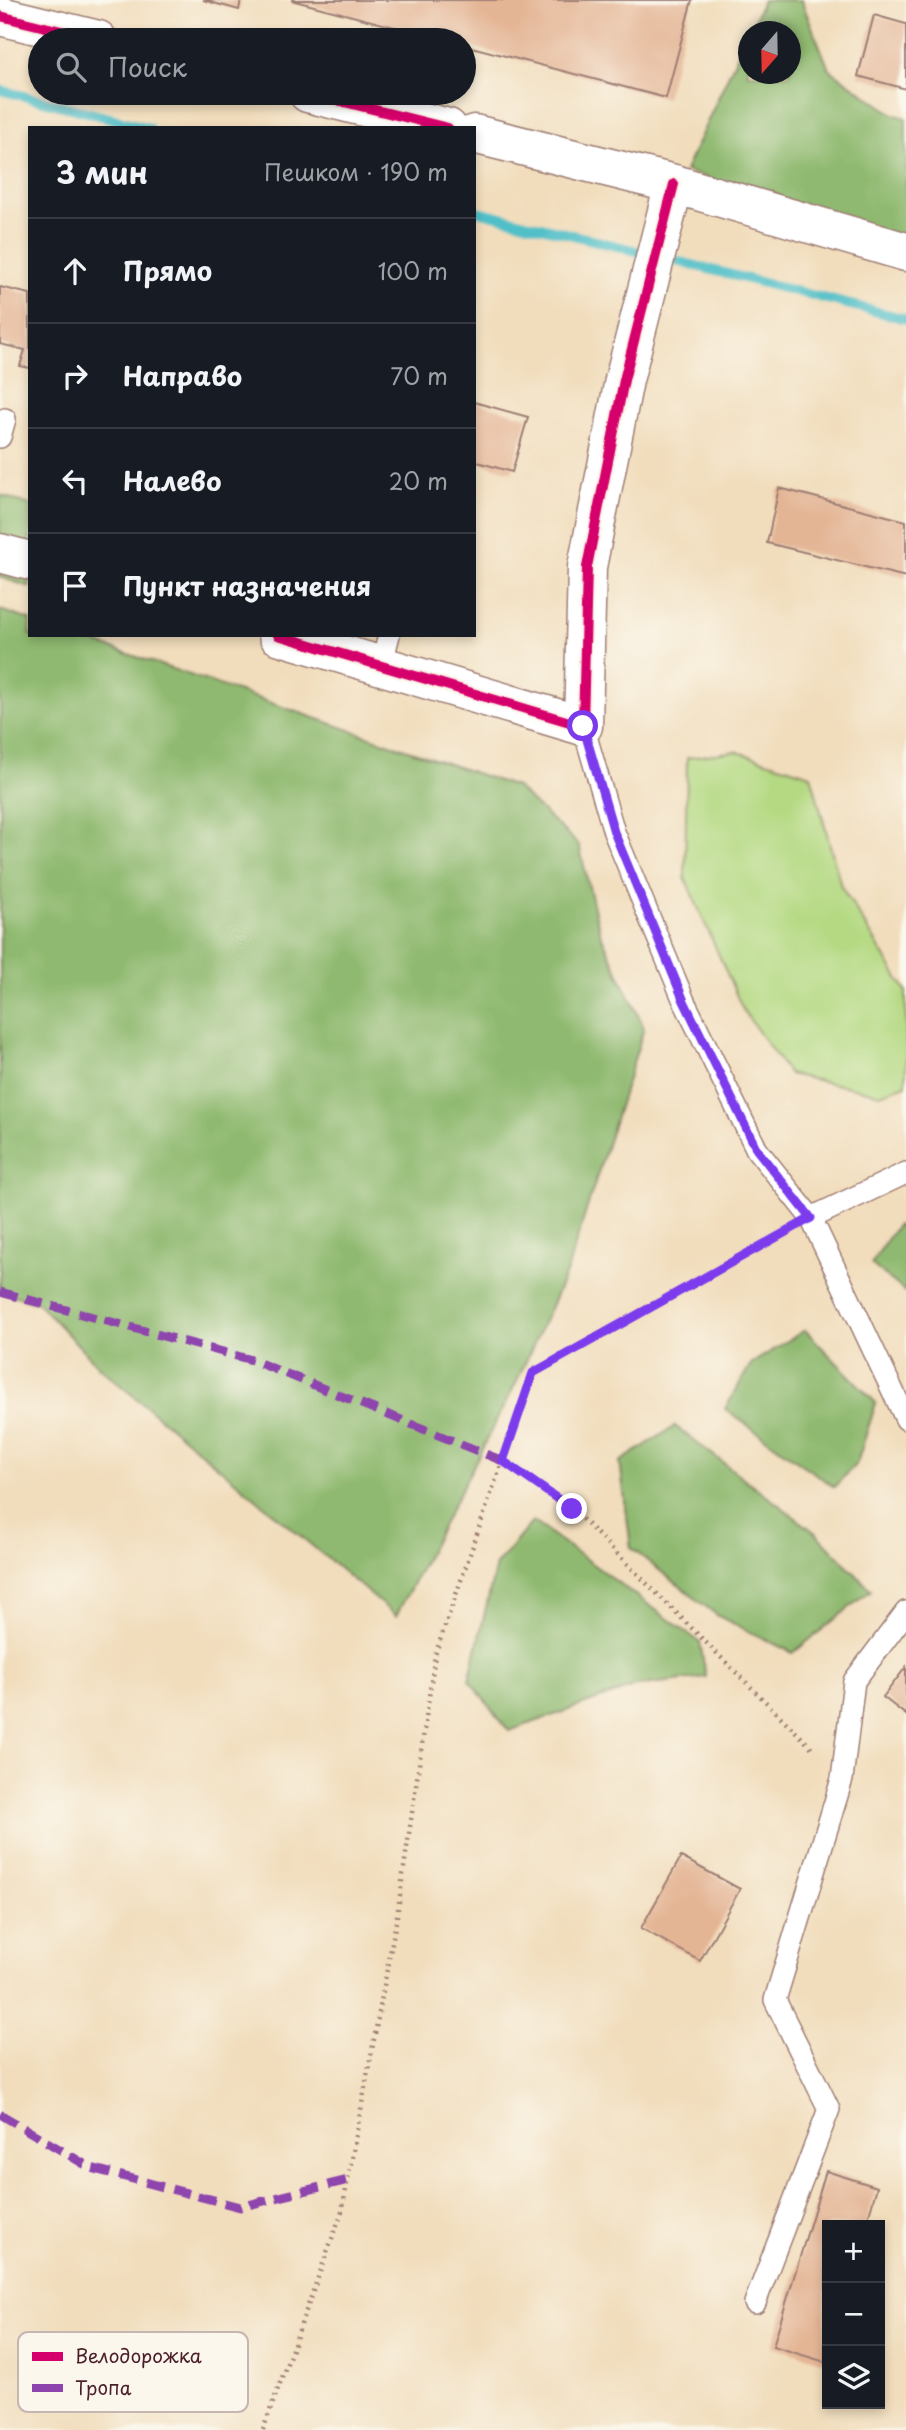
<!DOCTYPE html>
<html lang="ru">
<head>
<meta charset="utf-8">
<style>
	body { margin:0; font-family:"Playpen Sans",sans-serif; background:#20242c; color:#f1f3f6 }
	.controls { position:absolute; right:21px; bottom:21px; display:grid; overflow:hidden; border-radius:0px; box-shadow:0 4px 10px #0003 }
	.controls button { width:63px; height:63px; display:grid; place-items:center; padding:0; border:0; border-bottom:2px solid #363941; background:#171b24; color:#f1f3f6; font:35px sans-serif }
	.compass { position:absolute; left:738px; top:21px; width:63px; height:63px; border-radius:50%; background:#171b24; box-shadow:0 4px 10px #0003; rotate:200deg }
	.stop { position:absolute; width:21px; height:21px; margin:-16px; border:5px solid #7c3aed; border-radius:50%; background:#fff }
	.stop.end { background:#7c3aed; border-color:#fff; box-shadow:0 2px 7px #0008 }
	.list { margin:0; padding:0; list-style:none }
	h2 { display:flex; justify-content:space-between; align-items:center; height:91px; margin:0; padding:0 28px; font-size:30px }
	h2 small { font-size:23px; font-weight:400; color:#9ea1a6 }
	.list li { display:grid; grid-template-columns:46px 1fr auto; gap:21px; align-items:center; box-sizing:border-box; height:105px; padding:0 28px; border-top:2px solid #363941 }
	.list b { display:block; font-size:26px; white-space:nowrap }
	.list em { font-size:23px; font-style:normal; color:#9ea1a6 }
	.icon { flex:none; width:38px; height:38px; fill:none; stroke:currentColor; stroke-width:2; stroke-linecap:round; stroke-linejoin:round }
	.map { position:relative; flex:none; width:906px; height:2430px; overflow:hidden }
	.search { position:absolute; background:#171b24; box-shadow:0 4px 10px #0003; left:28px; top:28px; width:448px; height:77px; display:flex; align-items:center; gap:18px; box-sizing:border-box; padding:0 24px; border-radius:38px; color:#9ea1a6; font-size:26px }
	.panel { position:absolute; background:#171b24; box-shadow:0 4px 10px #0003; left:28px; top:126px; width:448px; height:511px; border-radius:0px }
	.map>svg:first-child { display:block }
</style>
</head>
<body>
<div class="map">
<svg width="906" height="2430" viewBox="0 0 906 2430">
	<rect width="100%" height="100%" fill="#fbf7ec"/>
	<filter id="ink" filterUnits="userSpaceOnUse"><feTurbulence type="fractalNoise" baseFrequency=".0143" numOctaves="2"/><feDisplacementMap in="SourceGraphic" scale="14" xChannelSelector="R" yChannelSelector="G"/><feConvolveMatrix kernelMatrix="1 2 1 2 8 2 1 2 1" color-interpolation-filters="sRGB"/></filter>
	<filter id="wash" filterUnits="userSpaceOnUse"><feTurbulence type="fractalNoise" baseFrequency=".00686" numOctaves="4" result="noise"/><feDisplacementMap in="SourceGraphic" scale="28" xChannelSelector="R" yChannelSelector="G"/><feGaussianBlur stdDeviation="1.57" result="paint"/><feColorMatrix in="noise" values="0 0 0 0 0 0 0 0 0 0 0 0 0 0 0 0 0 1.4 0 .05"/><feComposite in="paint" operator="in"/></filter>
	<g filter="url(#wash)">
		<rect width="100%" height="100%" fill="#f1ddbc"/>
		<path fill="#b4d982" stroke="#7f7c56" stroke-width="2" d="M 735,751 L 811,775 L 841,886 L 906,991 L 906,1085 L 880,1094 L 789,1074 L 743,1010 L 685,878 L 687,758 Z"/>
		<path fill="#8fb970" stroke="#6c6c4e" stroke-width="2" d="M 763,0 L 801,0 L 829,69 L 893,114 L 906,118 L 906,242 L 685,171 L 748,32 L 748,74 L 790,74 L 790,32 L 749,32 Z
			M 0,495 L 30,505 L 30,587 L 0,577 Z
			M 0,610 L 30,620 L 30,635 L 73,635 L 516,787 L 579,845 L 600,933 L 644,1028 L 567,1271 L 516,1383 L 396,1616 L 99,1367 L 38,1303 L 0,1291 Z
			M 897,1225 L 906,1229 L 906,1292 L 871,1264 Z
			M 805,1330 L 876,1403 L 857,1463 L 834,1487 L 725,1409 L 751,1364 Z
			M 675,1426 L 817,1534 L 871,1590 L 793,1653 L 718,1616 L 631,1548 L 620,1462 Z
			M 533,1521 L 700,1642 L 706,1677 L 636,1686 L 509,1731 L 469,1680 L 496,1565 Z"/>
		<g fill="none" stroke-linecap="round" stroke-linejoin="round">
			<path stroke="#51bfc8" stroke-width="10" d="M 0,90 L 149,128
				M 474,210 L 906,319"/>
		</g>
		<g id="blocks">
			<path fill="#e4b595" d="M 203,0 L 241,0 L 239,10 Z
				M 291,0 L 692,0 L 666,98 L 464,45 L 464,40 L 444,40 Z
				M 874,15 L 906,24 L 906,89 L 858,76 Z
				M 0,287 L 30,294 L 30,368 L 20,366 L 25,350 L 0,344 Z
				M 474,402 L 528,417 L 512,472 L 474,461 Z
				M 779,488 L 906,521 L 906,577 L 767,543 Z
				M 906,1667 L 906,1715 L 883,1697 Z
				M 681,1857 L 740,1889 L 700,1961 L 641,1928 Z
				M 826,2171 L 877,2187 L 866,2225 L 827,2225 L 825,2362 L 773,2346 Z"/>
		</g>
	</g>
	<g filter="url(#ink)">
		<use href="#blocks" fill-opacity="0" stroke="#9e7e74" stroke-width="2"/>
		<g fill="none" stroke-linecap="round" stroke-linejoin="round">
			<defs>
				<path id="lane" d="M 0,437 L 5,419
					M 381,666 L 389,635
					M 583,726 L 614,832 L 684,1001 L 757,1150 L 811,1218 L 906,1419
					M 811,1218 L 906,1173
					M 755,2303 L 829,2109 L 775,2000 L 842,1779 L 854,1681 L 906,1612"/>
				<path id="street" d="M 0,16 L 98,40
					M 308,93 L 448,128
					M 474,134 L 674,184 L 906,252
					M 0,553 L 30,561
					M 278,635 L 583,726 L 587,567 L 624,380 L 674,184"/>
			</defs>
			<use href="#lane" stroke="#9e7e74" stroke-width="24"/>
			<use href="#street" stroke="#9e7e74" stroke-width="41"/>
			<path stroke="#9e7e74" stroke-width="4.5" stroke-dasharray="2 5" stroke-linecap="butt" d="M 503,1461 L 572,1509 L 815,1751
				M 263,2430 L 342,2211 L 397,1916 L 435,1655 L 533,1373 L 785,1232"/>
			<use href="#lane" stroke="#fff" stroke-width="21"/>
			<use href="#street" stroke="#fff" stroke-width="38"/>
			<path stroke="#8e44ad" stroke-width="9" stroke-dasharray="18 9" stroke-linecap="butt" d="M 0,1292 L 252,1360 L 503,1461
				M 0,2114 L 91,2168 L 240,2207 L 348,2180"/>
			<defs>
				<path id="cycleway" d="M 0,16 L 98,40
					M 308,93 L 448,128
					M 278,635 L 583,726 L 587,567 L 624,380 L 674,184"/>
			</defs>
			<use href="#cycleway" stroke="#fbf7ec" stroke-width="15"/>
			<use href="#cycleway" stroke="#d6006c" stroke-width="10"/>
		</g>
	</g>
	<g fill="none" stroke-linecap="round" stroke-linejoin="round" filter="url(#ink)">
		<path stroke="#7c3aed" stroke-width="9" d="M 572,1509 L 503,1461 L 533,1373 L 811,1218 L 757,1150 L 684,1001 L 614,832 L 583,726"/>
	</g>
	<rect x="18" y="2332" width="230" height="80" rx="10" fill="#fbf7ec" stroke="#c6b6b2" stroke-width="2"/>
	<rect x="32" y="2352" width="31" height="9" fill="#d6006c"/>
	<rect x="32" y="2384" width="31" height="8" fill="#8e44ad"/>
	<g font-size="19" fill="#4a1f2b">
		<text x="75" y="2363">Велодорожка</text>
		<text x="75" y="2395">Тропа</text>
	</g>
</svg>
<div class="controls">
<button>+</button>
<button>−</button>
<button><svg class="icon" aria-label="layers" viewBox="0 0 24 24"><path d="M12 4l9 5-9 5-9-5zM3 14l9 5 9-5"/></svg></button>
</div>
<svg class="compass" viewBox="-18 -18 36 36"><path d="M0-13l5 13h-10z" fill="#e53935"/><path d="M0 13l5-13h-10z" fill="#9ea1a6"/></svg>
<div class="stop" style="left:583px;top:726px"></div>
<div class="stop end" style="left:572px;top:1509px"></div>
<div class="search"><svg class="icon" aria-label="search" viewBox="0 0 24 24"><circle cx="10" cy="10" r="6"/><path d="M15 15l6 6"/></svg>Поиск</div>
<section class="panel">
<h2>3 мин<small>Пешком · 190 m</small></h2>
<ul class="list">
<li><svg class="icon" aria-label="ahead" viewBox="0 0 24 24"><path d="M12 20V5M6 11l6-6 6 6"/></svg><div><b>Прямо</b></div><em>100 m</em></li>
<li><svg class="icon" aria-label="right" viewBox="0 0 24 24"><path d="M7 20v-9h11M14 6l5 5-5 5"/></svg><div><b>Направо</b></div><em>70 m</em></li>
<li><svg class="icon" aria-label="left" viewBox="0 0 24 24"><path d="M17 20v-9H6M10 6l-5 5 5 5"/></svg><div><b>Налево</b></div><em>20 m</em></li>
<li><svg class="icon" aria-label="arrive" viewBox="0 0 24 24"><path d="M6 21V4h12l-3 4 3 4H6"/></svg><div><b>Пункт назначения</b></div></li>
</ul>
</section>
</div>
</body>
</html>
